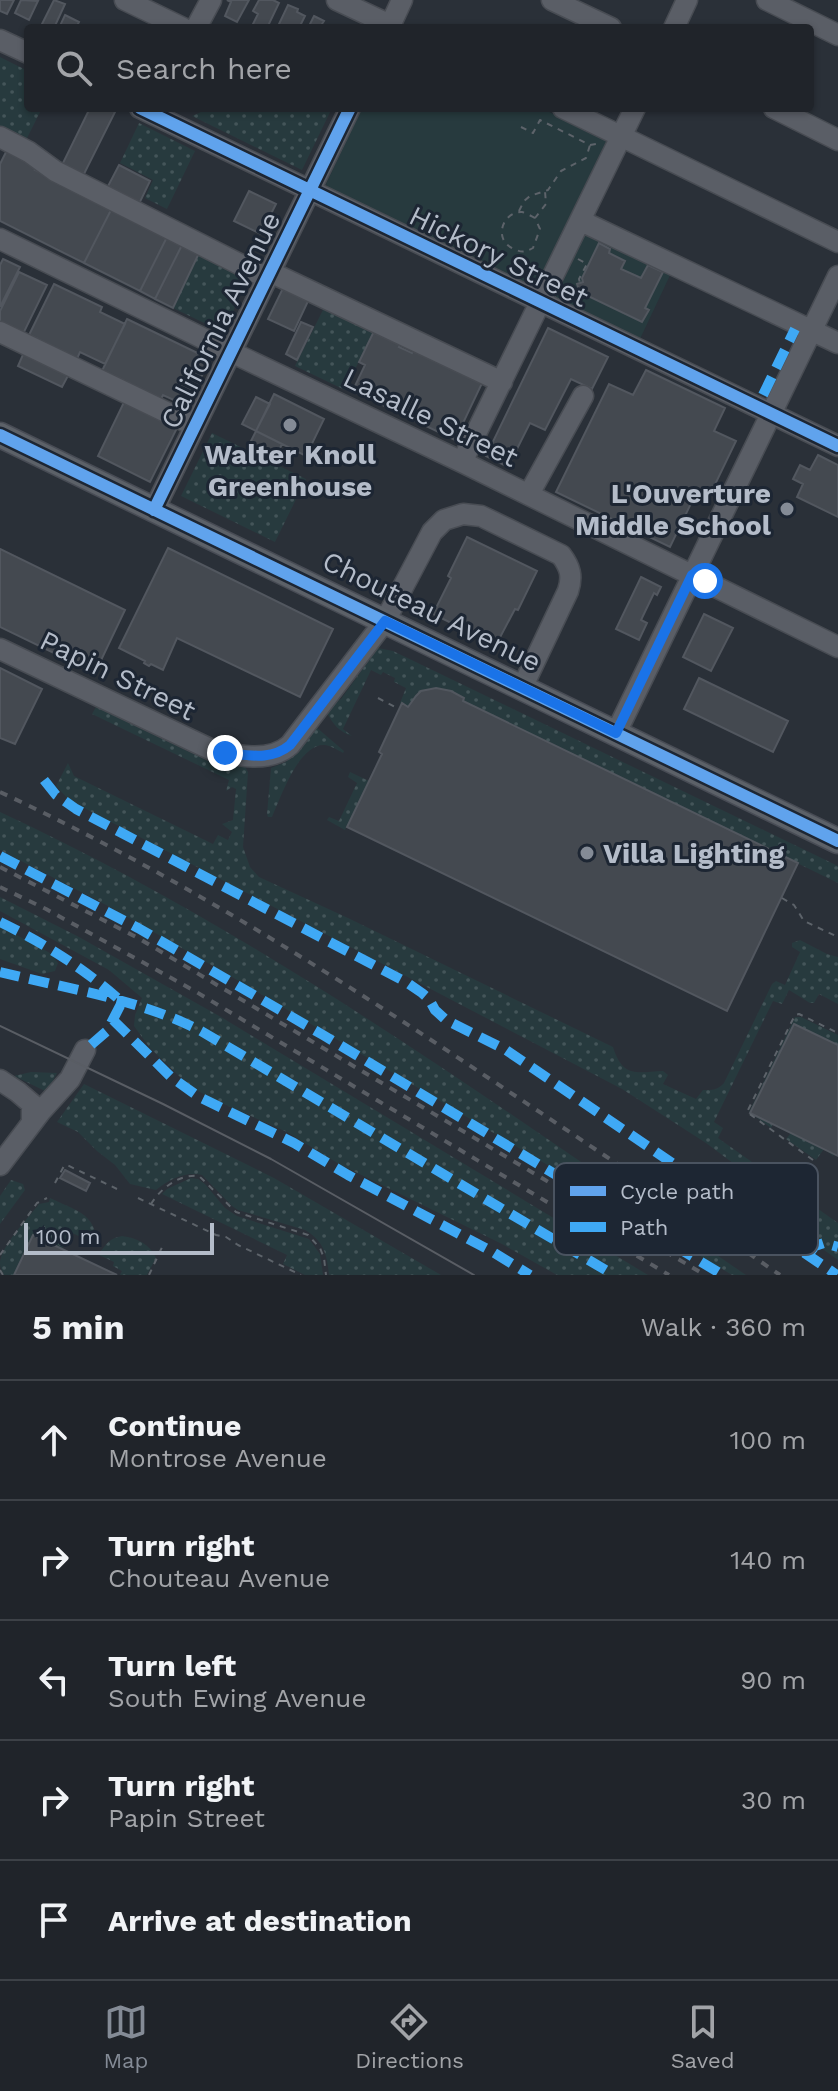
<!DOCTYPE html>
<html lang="en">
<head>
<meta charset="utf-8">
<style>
	body { margin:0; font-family:"Work Sans",sans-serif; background:#282c32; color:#f1f3f6 }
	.scale { position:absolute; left:24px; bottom:20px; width:190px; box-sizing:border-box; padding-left:8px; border:4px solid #b4bcc9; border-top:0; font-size:22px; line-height:28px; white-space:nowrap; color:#b4bcc9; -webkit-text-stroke:6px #1d2633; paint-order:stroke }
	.stop { position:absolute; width:24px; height:24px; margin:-18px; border:6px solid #1a73e8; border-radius:50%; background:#fff }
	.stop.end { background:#1a73e8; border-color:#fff; box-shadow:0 2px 8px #0008 }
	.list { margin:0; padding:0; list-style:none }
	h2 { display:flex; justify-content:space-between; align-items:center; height:104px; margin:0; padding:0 32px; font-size:34px }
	h2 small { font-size:26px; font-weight:400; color:#a2a4a8 }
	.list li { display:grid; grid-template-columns:52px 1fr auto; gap:24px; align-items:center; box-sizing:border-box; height:120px; padding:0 32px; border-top:2px solid #3d4147 }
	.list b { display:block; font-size:30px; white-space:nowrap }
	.list p { margin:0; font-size:26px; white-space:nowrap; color:#a2a4a8 }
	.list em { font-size:26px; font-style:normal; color:#a2a4a8 }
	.icon { flex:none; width:44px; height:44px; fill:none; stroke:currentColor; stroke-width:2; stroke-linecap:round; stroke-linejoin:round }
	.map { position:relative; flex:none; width:838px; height:1275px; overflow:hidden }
	.search { position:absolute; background:#20242a; box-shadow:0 2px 6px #0004; left:24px; right:24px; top:24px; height:88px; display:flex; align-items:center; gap:20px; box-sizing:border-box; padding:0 28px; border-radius:8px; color:#a2a4a8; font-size:30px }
	.sheet { height:704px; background:#20242a }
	nav { display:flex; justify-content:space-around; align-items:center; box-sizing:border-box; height:112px; border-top:2px solid #3d4147; background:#20242a; font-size:22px; color:#a2a4a8 }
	nav a { display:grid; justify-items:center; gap:4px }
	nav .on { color:#848b96 }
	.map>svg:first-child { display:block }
</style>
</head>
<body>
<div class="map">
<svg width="838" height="1275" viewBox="0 0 838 1275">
	<defs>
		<pattern id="grass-dots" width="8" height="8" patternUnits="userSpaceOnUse" patternTransform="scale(2)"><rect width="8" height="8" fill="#273a3e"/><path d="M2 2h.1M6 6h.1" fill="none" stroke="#445559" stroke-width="1.8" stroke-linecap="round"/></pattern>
	</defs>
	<rect width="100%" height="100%" fill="#2a3038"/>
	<path fill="url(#grass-dots)" d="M 0,57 L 28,71 L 28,108 L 42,108 L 25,142 L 0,129 Z
		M 202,108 L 332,108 L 302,170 L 192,116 L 201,112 Z
		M 139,123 L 195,151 L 167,209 L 145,198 L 153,180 L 120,163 Z
		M 200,251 L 250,276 L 223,332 L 173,308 Z
		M 327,302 L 376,326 L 345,390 L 295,366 Z
		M 212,433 L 306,479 L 275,542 L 181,496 Z
		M 378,648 L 393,651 L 838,866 L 838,883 L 463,701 L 463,698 C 441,686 423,681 408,707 L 400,703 L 406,688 L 394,682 L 395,678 L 383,672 L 381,675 L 371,670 L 343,729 L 352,736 C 339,732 333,724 327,713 L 333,702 L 341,699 Z
		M 96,707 L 210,762 L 244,765 L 248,772 L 243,847 L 250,867 L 259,877 L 348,918 L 613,1047 C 623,1079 638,1072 663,1071 L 668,1075 L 663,1084 L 696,1099 L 703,1090 C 712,1090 718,1090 724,1083 L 772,984 L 776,981 L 785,985 L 800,952 L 792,947 L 792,943 L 800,940 L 827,954 L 838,957 L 838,1004 L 819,994 L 814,1003 L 810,1003 L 789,990 L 782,1004 L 773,1001 L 714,1122 L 723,1128 L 718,1138 L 838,1223 L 838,1260 L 778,1217 L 767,1192 L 757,1181 L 706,1143 L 622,1089 L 69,800 L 56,786 L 68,763 L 74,776 L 213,844 L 218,835 L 228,840 L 232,832 L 222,824 L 233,820 L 236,789 L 232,787 L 226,791 L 229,780 L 92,714 Z
		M 316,727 L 344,751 L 343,753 C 338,750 331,746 325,745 C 299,743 281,797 272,817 L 268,817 L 267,814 L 271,768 L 286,762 Z
		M 350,772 L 369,781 L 345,830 L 327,820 L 329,817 L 339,821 L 357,783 L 348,777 Z
		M 0,812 C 267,936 504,1111 746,1275 L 732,1275 L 227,974 L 108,906 L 0,850 Z
		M 0,897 L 79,937 L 221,1017 L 648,1275 L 557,1275 L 502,1244 L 339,1164 L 287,1132 L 226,1105 L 198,1091 L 179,1076 L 150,1048 L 134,1026 L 135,1015 L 142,998 L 109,970 L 0,911 Z
		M 0,926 L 50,953 L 58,963 L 55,971 L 42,974 L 0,959 Z
		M 795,1017 L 801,1017 L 838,1035 L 838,1045 L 794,1024 L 750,1113 L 773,1124 L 771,1128 L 749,1112 Z
		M 31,1072 L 57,1073 L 47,1092 L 14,1076 Z
		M 84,1084 L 274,1178 L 441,1275 L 329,1275 C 327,1255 324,1241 305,1230 L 238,1210 L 232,1206 L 202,1175 C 186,1171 168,1180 156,1190 L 130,1184 L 115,1165 L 97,1151 L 78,1132 L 57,1122 Z
		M 791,1133 L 834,1154 L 833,1156 L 824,1149 L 816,1160 L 786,1139 Z
		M 191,1178 L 198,1179 L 205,1184 L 225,1208 L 237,1216 L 309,1239 L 320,1254 L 323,1275 L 305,1275 L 283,1264 L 287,1255 L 162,1194 L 167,1189 Z
		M 11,1180 L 23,1184 L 25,1190 L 0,1224 L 0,1196 Z
		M 50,1198 C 74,1210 97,1213 96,1244 L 70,1232 L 62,1249 L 34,1235 L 14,1275 L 4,1275 C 2,1270 0,1269 0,1263 C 0,1247 29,1217 39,1204 L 49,1202 Z
		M 122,1236 C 137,1238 150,1244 156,1258 L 147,1275 L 120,1275 L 122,1271 L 113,1266 L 114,1262 L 99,1255 C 105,1244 110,1238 122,1236 Z"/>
	<path fill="#273a3e" d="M 362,108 L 541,108 L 605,139 L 606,142 L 569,218 L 673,269 L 640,339 L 328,188 L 326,184 Z"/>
	<path fill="#444950" stroke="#52575f" stroke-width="2" d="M 0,0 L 14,0 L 7,14 L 0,11 Z
		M 21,0 L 38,1 L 29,20 L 15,13 Z
		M 54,0 L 65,4 L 54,28 L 40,28 Z
		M 227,0 L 249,0 L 237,22 L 225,16 L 231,2 Z
		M 259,0 L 273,0 L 279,3 L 267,28 L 251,28 L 258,14 L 253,11 Z
		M 288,5 L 298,9 L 297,12 L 305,16 L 299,28 L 283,28 L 279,24 Z
		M 65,15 L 79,22 L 76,28 L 59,28 Z
		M 314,16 L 324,21 L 322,24 L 330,28 L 308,28 Z
		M 90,108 L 106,108 L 115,112 L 82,178 L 61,167 Z
		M 7,150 L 38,166 L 35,170 L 112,208 L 84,263 L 0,221 L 0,164 Z
		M 119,165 L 150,181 L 138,206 L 106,190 Z
		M 249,191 L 276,204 L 261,234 L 234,221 Z
		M 112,208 L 168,235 L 140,291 L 84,263 Z
		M 168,235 L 183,243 L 155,299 L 140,291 Z
		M 183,243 L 200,251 L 173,308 L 155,299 Z
		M 599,243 L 610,249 L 609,253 L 625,261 L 621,269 L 641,278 L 648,265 L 663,272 L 645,308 L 649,310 L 642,322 L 588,296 L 586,292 L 580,293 L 577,284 L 583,282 L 582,278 Z
		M 3,259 L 20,267 L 0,307 L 0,265 Z
		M 19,272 L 47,285 L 22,336 L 0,325 L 0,311 Z
		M 54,284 L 102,307 L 100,312 L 125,324 L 105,364 L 80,352 L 76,361 L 37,342 L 38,339 L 29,335 Z
		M 285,284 L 310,297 L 294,331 L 268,319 Z
		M 127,319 L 210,359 L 187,406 L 163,395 L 159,403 L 100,375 Z
		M 301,322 L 313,327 L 297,360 L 286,354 Z
		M 376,327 L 403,340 L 399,347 L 412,353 L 416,346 L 484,379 L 455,440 L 374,401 L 375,398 L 354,388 L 365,365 L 359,362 Z
		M 548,328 L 608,357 L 592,389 L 571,379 L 545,430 L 530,423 L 508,467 L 486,456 Z
		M 25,350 L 70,372 L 62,387 L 18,366 Z
		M 646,370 L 725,408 L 714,431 L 736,441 L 709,497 L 697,491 L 670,547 L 556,492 L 609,384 L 633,395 Z
		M 274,394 L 324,419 L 306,456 L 256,431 Z
		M 256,397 L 270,404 L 256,431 L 242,424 Z
		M 126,398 L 179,424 L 150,482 L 98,456 Z
		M 256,431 L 282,444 L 274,461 L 250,449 L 252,446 L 249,445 Z
		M 818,455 L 838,465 L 838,517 L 797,497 L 803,484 L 793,479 L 800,465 L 810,470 Z
		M 467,537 L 537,571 L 518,610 L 515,609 L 496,645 L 433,614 L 451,578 L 448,576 Z
		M 168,548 L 333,629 L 300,697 L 177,638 L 163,670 L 151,664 L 149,666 L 144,663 L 145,661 L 119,648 Z
		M 0,549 L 125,610 L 95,673 L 0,627 Z
		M 641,577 L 661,587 L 657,595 L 654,593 L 641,620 L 647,623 L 639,640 L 616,629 Z
		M 704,614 L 733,628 L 711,671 L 683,657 Z
		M 0,668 L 42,689 L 15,744 L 0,738 Z
		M 699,678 L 788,721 L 773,752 L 684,709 Z
		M 436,688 L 451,691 L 464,698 L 463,701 L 798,863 L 727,1011 L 347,827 L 382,754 L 379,752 L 402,703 L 408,707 L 416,696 L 421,691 Z
		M 794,1024 L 838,1045 L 838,1156 L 750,1113 Z
		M 65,1170 L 90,1183 L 86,1191 L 60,1178 Z
		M 33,1235 L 62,1249 L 117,1275 L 14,1275 Z"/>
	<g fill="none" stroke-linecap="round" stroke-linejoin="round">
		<defs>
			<path id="minor" d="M 125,0 L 183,28
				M 337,0 L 390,25
				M 552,0 L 611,28
				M 767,0 L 838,35
				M 196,28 L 211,0
				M 389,28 L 402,0
				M 674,28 L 687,0
				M 0,40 L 28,53
				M 140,108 L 838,446
				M 563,108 L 838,242
				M 774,108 L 838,140
				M 0,137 L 29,152 L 55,171 L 267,278
				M 581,221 L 838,343
				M 0,239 L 231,352 L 462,462 L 838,647
				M 270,272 L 502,382
				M 0,332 L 195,426
				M 462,462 L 635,108
				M 529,494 L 583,396
				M 154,510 L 350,108
				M 0,649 L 212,750 C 237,756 270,763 290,745 L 385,621 L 432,532 L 444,520 L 463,514 L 481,516 L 561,555 C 570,567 573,576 568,591 L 522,688
				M 616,733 L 838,276
				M 0,1080 L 18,1092 L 32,1104 L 32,1122
				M 0,1165 L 41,1111 L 70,1079 L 85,1050"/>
			<path id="major" d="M 0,435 L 838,841"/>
		</defs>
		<use href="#minor" stroke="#484c53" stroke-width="23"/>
		<use href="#major" stroke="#484c55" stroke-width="27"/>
		<path stroke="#5d636a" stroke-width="2" stroke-dasharray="6 6" stroke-linecap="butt" d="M 521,127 L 533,133 L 540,120 L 590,145 L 596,144
			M 519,211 L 524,201 L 530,196 L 548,190 L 561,171 L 586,158 L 590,145
			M 535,218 C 531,216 526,213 522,212 C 503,211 492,240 514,249 C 522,253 526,252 533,248 L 540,229 L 535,218 L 546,204 L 545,191
			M 578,259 L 587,264 L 579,279 L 580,283
			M 563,295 L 579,289
			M 378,698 L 399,709
			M 782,898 L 794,905 L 804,921 L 838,937
			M 813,1160 L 747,1112 L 795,1015 L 799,1014 L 838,1033
			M 55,1183 L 64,1166 L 67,1165 L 117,1189
			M 138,1198 L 216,1235 L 226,1237 L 238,1245 L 301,1275
			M 151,1204 C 161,1188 179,1174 199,1176 L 236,1212 L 308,1235 L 320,1248 L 324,1258 L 326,1275
			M 0,1255 L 37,1203 L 47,1198
			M 0,1270 L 3,1275
			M 149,1275 L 164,1243"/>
		<use href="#minor" stroke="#5a5e66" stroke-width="20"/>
		<use href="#major" stroke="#5c6168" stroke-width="24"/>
		<path stroke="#595d64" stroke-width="2" d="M 0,1026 L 163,1104 L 271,1159 L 474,1275"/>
		<path stroke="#595d64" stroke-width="4" stroke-dasharray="8 8" stroke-linecap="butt" d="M 0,792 C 178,875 342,980 505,1089 C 597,1150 689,1212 780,1275
			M 0,867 L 138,938 L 705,1275
			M 0,887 L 46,909 L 193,990 L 669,1275"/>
		<path stroke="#3fa9f5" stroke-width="10" stroke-dasharray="20 10" stroke-linecap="butt" d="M 763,395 L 795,329
			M 44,780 L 56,795 L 76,809 L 406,982 L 422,993 L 429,999 L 435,1010 L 446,1020 L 506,1050 L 837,1275
			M 0,856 L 138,928 L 323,1035 L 723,1275
			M 0,922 C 47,945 82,967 122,1002 L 107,1031 L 85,1050
			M 0,972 C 68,989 139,999 201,1031 L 614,1275
			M 113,1020 L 171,1077 L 199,1097 L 294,1143 L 348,1175 L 491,1251 L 530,1275
			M 808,1255 L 815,1246 L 824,1243 L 838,1247"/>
		<defs>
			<path id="cycleway" d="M 140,108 L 838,446
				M 0,435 L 838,841
				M 154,510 L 350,108"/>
		</defs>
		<use href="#cycleway" stroke="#1d2633" stroke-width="17"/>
		<use href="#cycleway" stroke="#60a3ed" stroke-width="12"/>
	</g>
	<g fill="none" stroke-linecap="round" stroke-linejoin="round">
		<path stroke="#1a73e8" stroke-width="10" d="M 225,753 C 248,755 271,761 290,745 L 385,621 L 616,733 L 692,575 L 705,581"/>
	</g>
	<g fill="#848b96" stroke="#1d2633" stroke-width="3">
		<circle cx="290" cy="425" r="8"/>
		<circle cx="787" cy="509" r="8"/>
		<circle cx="587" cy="853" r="8"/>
	</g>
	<g text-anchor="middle" stroke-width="6" stroke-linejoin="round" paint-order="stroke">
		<g font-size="28" fill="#b4bcc9" stroke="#1d2633">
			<text transform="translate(499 256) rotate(26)" y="10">Hickory Street</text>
			<text transform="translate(220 320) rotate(-64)" y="10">California Avenue</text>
			<text transform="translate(431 417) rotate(26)" y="10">Lasalle Street</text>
			<text transform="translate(432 611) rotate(26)" y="10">Chouteau Avenue</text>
			<text transform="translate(118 675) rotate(26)" y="10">Papin Street</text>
		</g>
		<g font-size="28" font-weight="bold" fill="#b4bcc9" stroke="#1d2633">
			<text x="290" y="464">Walter Knoll<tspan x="290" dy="32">Greenhouse</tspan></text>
			<text x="771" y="503" text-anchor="end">L'Ouverture<tspan x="771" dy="32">Middle School</tspan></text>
			<text x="603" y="863" text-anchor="start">Villa Lighting</text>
		</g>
	</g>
	<rect x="554" y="1163" width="264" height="92" rx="12" fill="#1d2633" stroke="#4a5360" stroke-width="2"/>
	<rect x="570" y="1186" width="36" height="10" fill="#60a3ed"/>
	<rect x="570" y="1222" width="36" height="10" fill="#3fa9f5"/>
	<g font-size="22" fill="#b4bcc9">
		<text x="620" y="1199">Cycle path</text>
		<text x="620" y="1235">Path</text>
	</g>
</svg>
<div class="scale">100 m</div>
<div class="stop" style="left:705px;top:581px"></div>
<div class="stop end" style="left:225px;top:753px"></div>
<div class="search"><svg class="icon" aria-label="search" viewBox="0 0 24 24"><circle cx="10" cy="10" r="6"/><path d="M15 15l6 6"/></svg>Search here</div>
</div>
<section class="sheet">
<h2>5 min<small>Walk · 360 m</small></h2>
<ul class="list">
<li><svg class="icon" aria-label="ahead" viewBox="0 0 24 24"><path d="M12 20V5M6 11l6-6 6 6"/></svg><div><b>Continue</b><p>Montrose Avenue</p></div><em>100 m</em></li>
<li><svg class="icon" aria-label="right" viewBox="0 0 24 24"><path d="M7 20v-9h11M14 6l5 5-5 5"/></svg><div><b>Turn right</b><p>Chouteau Avenue</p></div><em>140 m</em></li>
<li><svg class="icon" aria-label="left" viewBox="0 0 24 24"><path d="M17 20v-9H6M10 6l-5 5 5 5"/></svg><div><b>Turn left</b><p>South Ewing Avenue</p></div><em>90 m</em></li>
<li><svg class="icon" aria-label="right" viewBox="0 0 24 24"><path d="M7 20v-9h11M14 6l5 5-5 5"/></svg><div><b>Turn right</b><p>Papin Street</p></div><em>30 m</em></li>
<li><svg class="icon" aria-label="arrive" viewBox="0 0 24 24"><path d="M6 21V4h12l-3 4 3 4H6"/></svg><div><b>Arrive at destination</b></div></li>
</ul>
</section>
<nav>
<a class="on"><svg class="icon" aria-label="map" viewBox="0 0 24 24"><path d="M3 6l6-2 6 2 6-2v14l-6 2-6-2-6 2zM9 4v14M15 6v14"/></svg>Map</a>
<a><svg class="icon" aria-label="directions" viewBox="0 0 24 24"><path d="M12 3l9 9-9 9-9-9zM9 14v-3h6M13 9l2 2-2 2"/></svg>Directions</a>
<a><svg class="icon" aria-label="saved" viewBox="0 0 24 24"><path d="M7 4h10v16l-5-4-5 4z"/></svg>Saved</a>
</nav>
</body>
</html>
